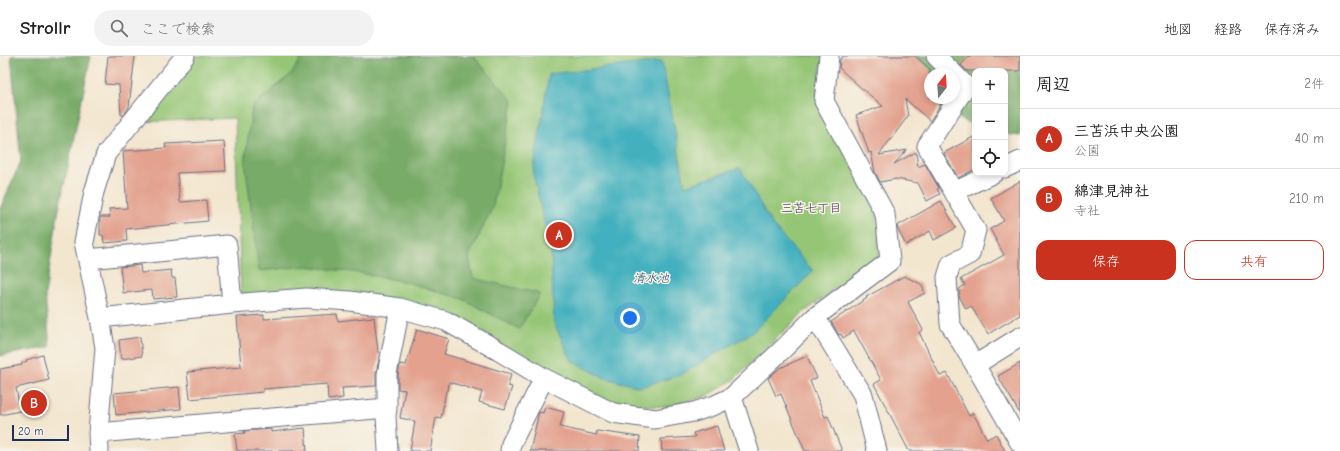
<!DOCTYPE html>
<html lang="ja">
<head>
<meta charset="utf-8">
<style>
	body { margin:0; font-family:"Comic Neue","Klee One",sans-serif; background:#f2f2f2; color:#202124 }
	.controls { position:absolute; right:12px; top:12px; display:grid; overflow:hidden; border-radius:8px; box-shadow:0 2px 6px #0003 }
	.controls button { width:36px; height:36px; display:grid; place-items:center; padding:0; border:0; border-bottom:1px solid #e0e0e0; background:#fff; color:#202124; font:20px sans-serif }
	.compass { position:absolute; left:924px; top:12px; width:36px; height:36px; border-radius:50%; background:#fff; box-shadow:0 2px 6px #0003; rotate:17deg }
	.scale { position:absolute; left:12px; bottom:10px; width:57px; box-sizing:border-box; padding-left:4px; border:2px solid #1b2f5e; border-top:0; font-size:11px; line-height:14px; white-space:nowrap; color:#1b2f5e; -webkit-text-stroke:3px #f7f3e8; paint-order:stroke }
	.you { position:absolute; left:630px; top:262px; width:14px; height:14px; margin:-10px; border:3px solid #fff; border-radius:50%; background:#1a73e8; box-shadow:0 0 0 6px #1a73e833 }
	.badge { display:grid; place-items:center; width:26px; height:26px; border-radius:50%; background:#c8321e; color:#fff; font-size:13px; font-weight:700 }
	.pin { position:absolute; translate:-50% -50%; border:2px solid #fff; box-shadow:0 1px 4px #0006 }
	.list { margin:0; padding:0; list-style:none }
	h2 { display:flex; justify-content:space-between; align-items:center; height:52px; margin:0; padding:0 16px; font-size:17px }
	h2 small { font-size:13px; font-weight:400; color:#757577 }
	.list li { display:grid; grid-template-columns:26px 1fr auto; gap:12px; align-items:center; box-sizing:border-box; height:60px; padding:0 16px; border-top:1px solid #e0e0e0 }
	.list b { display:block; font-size:15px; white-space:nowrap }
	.list p { margin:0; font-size:13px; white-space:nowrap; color:#757577 }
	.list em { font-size:13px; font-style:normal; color:#757577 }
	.actions { display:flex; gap:8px; padding:12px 16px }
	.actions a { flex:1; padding:9px 0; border:1px solid #c8321e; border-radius:12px; text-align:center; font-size:14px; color:#c8321e }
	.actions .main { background:#c8321e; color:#fff }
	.icon { flex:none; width:22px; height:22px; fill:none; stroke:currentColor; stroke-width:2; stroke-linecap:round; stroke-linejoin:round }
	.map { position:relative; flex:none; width:1020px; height:395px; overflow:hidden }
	header { display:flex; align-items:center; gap:24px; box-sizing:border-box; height:56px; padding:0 20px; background:#fff; border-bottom:1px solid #e0e0e0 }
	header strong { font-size:19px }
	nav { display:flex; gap:22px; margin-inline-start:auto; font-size:14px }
	.search { width:280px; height:36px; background:#f2f2f2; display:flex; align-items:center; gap:10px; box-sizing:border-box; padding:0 14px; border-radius:22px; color:#757577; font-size:15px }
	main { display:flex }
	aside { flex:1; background:#fff }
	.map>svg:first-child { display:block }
</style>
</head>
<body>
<header>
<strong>Strollr</strong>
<div class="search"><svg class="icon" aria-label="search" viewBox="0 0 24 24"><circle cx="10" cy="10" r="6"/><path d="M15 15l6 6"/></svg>ここで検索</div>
<nav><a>地図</a><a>経路</a><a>保存済み</a></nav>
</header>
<main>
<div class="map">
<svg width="1020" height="395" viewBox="0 0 1020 395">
	<rect width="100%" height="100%" fill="#f7f3e8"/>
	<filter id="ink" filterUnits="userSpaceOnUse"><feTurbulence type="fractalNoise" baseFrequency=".025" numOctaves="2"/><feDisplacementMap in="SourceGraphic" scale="8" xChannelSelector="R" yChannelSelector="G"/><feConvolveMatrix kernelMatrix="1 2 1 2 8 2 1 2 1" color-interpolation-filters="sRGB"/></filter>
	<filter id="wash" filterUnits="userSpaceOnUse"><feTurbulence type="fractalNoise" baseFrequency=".012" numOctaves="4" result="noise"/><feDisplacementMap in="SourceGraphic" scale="16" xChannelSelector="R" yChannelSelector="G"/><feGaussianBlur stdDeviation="0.9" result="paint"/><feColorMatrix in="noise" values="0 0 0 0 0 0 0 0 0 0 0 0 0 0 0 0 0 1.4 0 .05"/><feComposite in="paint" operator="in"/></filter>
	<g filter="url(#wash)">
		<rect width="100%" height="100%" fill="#f3e6cf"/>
		<path fill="#95c676" stroke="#587a6a" d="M 191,0 L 823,0 L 817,41 L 877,157 L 880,200 L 804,256 L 733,324 L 707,340 L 665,351 L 612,347 L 441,259 L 241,240 L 235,62 L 139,66 Z"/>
		<path fill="#78ab67" stroke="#4a6d62" d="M 11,0 L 91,0 L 58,158 L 45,239 L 50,291 L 0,300 L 0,153 L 21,105 Z
			M 303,0 L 473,0 L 513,45 L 493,150 L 469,200 L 473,222 L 540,238 L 519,273 L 463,243 L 406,226 L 360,217 L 306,210 L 259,215 L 245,104 L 252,51 L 292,17 Z
			M 917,0 L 1020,0 L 1020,80 L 1005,78 L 1005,15 L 975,15 L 975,70 L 947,57 L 931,42 L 954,42 L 954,18 L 930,18 L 918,9 Z"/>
		<path fill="#42b0be" stroke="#2e708e" d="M 662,5 L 685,130 L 740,112 L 773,170 L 813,215 L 753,276 L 680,319 L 640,331 L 605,322 L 572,305 L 554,267 L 551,195 L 533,118 L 549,18 Z"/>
		<g id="blocks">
			<path fill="#e3a18e" d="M 108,0 L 135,0 L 129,51 L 124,59 L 121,59 L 119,29 L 105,28 Z
				M 843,0 L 915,0 L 930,13 L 930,42 L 934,42 L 941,48 L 930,65 L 905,43 L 908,60 L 879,99 L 907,94 L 894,108 L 916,96 L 918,111 L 925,108 L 939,132 L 937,133 L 940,138 L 927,145 L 918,127 L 896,123 L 880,126 L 875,116 L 871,96 L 869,97 L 856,59 L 883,50 L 859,30 L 839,12 L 840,4 Z
				M 969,0 L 1020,0 L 1020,15 L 967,15 L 961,9 Z
				M 975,80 L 975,113 L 958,122 L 944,97 Z
				M 224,85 L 226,115 L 177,117 L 180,146 L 206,144 L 208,165 L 126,173 L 127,185 L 104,187 L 103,179 L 100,179 L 100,161 L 110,161 L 109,153 L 127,152 L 123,95 L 166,92 L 165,88 Z
				M 1020,125 L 1020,259 L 988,278 L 971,250 L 966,253 L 959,240 L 959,233 L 965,229 L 961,223 L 1004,199 L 990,173 L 1004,165 L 991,142 Z
				M 941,145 L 956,172 L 934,184 L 930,175 L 906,189 L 898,174 L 897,170 Z
				M 140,209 L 141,217 L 171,214 L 172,222 L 175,222 L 177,241 L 153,243 L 152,234 L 123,237 L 120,211 Z
				M 904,220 L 921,228 L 925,237 L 908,246 L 923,274 L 919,276 L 940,320 L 947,317 L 969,360 L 973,357 L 987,383 L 996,378 L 1005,395 L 909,395 L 874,328 L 881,324 L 854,275 L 843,282 L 841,278 L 839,279 L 831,266 L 867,242 L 866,241 Z
				M 337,258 L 338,265 L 374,261 L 379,304 L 376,316 L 376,330 L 342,332 L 343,342 L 328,344 L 327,328 L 263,333 L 263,336 L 190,343 L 187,316 L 241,311 L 237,261 L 264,259 L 264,263 Z
				M 417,273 L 449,283 L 444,298 L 511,318 L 508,330 L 512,331 L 505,353 L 479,346 L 482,336 L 449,326 L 448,335 L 446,335 L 441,362 L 436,361 L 430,395 L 410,395 L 415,365 L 400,362 L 405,334 L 398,333 L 398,319 L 400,308 L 406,309 Z
				M 140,281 L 142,300 L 121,303 L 119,284 Z
				M 43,299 L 49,324 L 16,332 L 20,355 L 0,359 L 0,313 L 22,309 L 22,307 L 27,305 L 26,304 Z
				M 807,300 L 817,322 L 810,325 L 825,361 L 828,360 L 842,395 L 805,395 L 781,338 L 776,340 L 768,322 L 780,312 Z
				M 1020,307 L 1020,358 L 998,320 Z
				M 179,331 L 181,353 L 116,359 L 114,337 Z
				M 545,351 L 564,356 L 560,371 L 596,379 L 597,375 L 640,381 L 639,395 L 530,395 L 539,356 L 543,357 Z
				M 717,370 L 724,395 L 662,395 L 661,383 L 695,381 L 693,377 Z
				M 305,372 L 307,395 L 237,395 L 235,378 L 245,377 L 244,375 L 271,373 L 271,376 Z"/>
		</g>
	</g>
	<g filter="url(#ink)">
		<use href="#blocks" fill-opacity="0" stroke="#676f86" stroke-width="1"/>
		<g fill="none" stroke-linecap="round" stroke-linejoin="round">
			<defs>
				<path id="minor" d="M 936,0 L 954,18
					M 954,18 L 966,30 L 927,90 L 976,174 L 970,198 L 951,208 L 947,221 L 950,268 L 975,309 L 1020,387
					M 1005,112 L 1020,105
					M 954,136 L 994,117
					M 88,203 L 227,189 L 232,248
					M 815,261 L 863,339 L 877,395
					M 100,262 L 232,248 L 306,242 L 350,245 L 400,252 L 446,265 L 499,295 L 544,322 L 613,357 L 655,363 L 694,356 L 715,349 L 732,341 L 784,292 L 815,261 L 890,205 L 885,158 L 824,45 L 829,0
					M 975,309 L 1020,281
					M 732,341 L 749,395
					M 98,377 L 387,352
					M 99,395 L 98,377 L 105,292 L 100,262 L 84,186 L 94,136 L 106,98 L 185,0
					M 388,395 L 386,360 L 387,352 L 387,318 L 400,252
					M 510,395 L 511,388 L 544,322"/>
			</defs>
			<use href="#minor" stroke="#676f86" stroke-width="21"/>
			<use href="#minor" stroke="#fff" stroke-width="19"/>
		</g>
	</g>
	<g text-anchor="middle" stroke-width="3" stroke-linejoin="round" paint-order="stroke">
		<g font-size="12" font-weight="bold" fill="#61576f" stroke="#f7f3e8">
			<text x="811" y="156">三苫七丁目</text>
		</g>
		<g font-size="12" font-style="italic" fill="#27567b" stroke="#f7f3e8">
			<text x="651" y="226">清水池</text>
		</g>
	</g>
</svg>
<div class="controls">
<button>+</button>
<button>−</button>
<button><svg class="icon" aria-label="locate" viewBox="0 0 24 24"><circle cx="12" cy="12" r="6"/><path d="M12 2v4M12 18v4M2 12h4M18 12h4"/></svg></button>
</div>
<svg class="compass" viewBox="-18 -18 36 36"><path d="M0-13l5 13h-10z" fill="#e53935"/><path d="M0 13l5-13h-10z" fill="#757577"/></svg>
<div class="scale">20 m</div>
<div class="you"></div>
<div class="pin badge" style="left:559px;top:179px">A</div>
<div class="pin badge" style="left:34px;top:347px">B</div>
</div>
<aside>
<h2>周辺<small>2件</small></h2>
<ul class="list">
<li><span class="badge">A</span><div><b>三苫浜中央公園</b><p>公園</p></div><em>40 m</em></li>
<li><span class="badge">B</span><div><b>綿津見神社</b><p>寺社</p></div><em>210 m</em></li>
</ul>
<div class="actions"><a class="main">保存</a><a>共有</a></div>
</aside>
</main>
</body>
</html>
